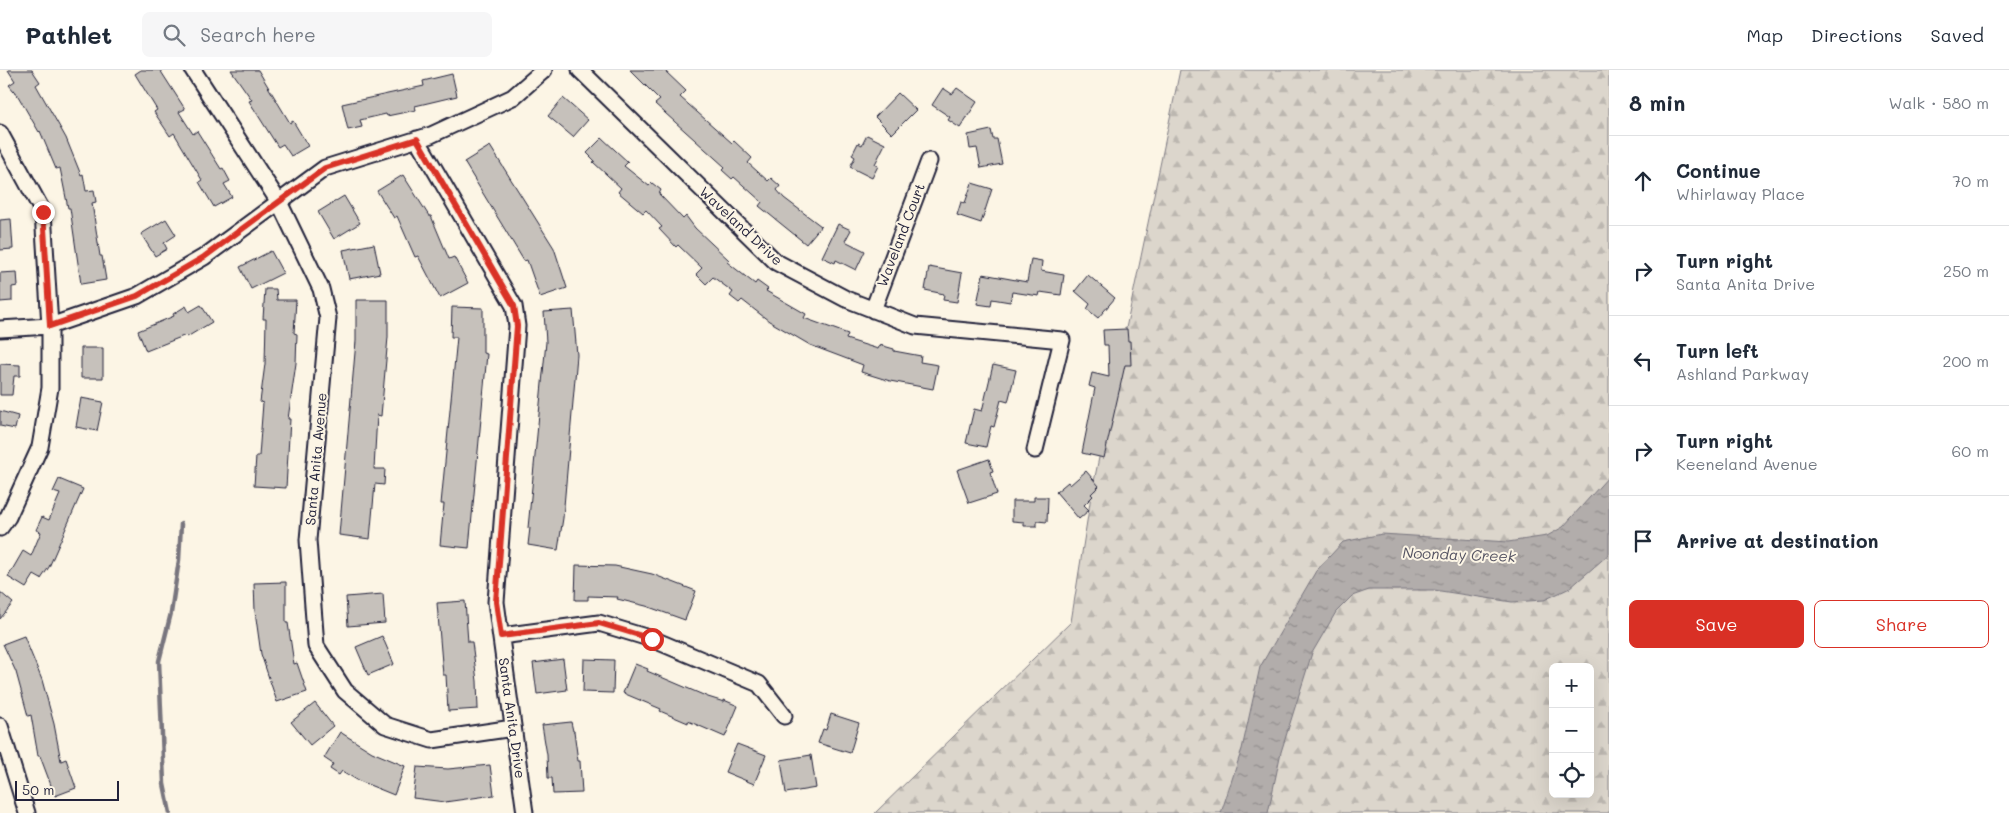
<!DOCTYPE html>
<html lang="en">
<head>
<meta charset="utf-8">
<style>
	body { margin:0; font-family:Mali,sans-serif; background:#f6f6f7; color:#1f2937 }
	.controls { position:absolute; right:15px; bottom:15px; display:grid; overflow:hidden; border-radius:8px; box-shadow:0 5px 20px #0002 }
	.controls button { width:45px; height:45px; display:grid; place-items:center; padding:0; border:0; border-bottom:1px solid #e0e1e3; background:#fff; color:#1f2937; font:25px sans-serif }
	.scale { position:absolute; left:15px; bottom:12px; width:104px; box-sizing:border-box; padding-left:5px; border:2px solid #22223b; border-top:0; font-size:14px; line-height:18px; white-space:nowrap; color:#22223b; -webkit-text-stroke:4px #fcf5e5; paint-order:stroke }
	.stop { position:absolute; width:15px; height:15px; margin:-11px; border:4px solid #d93025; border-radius:50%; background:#fff }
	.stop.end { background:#d93025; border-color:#fff; box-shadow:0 1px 5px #0008 }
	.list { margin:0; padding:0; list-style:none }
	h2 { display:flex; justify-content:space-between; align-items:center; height:65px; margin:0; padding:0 20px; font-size:21px }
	h2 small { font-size:16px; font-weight:400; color:#747a83 }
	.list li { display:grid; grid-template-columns:32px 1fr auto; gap:15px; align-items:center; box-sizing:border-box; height:90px; padding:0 20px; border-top:1px solid #e0e1e3 }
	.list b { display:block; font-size:19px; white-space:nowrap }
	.list p { margin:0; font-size:16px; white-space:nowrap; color:#747a83 }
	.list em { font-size:16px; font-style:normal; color:#747a83 }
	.actions { display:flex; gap:10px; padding:15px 20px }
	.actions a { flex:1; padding:11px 0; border:1px solid #d93025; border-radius:8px; text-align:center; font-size:18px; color:#d93025 }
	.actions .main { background:#d93025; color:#fff }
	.icon { flex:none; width:28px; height:28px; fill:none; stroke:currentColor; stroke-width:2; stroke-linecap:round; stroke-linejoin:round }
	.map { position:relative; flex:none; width:1609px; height:743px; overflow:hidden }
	header { display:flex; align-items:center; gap:30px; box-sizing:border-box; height:70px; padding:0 25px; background:#fff; border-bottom:1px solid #e0e1e3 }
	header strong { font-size:24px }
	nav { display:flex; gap:28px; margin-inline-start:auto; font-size:18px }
	.search { width:350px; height:45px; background:#f6f6f7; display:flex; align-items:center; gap:12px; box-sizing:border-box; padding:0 18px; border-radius:8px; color:#747a83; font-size:19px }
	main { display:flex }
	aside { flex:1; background:#fff }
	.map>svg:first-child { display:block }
</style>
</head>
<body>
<header>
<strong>Pathlet</strong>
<div class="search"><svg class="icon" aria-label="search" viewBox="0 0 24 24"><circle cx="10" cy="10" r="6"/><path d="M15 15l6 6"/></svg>Search here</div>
<nav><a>Map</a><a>Directions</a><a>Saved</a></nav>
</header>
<main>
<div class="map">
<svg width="1609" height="743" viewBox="0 0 1609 743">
	<defs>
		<pattern id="forest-firs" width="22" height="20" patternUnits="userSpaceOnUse" patternTransform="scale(1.25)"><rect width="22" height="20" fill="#dcd6cc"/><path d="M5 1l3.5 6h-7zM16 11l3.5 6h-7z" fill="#bcb7b0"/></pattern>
		<pattern id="water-ripples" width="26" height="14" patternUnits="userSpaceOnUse" patternTransform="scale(1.25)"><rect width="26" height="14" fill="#b2adab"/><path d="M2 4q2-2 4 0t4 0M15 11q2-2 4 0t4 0" fill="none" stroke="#908c8c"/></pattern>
	</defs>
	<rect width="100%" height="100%" fill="#fcf5e5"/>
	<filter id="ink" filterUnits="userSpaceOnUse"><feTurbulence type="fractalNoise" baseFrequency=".02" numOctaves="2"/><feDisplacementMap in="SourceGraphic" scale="10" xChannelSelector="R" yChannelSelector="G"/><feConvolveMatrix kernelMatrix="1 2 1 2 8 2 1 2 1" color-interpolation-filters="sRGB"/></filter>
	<g filter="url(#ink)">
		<path fill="url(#forest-firs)" stroke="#7f7c84" fill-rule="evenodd" d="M 1180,0 L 1609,0 L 1609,743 L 875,743 L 1071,552 L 1091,426 ZM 1553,597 L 1590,597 L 1590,724 L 1553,724 Z"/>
		<path fill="url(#water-ripples)" stroke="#78757e" d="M 1609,406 L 1609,484 L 1570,518 L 1544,530 L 1512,532 L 1434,520 L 1369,520 L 1352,526 L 1336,542 L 1312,583 L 1281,682 L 1268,743 L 1221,743 L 1242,679 L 1260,597 L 1316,501 L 1343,472 L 1382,464 L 1508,472 L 1547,466 L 1563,457 Z"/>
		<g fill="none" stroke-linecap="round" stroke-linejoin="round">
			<path stroke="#78757e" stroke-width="4.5" d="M 170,743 L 164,714 L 159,591 L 171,543 L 179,490 L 181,454"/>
		</g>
		<path fill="#c6c1bb" stroke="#22223b" d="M 8,0 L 32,0 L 40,12 L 36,15 L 66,68 L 81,105 L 83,104 L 86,121 L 94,120 L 96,132 L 92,133 L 100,186 L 102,186 L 106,210 L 81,214 L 70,138 L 68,138 L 60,98 L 56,99 L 40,61 L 39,62 L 18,26 L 9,15 L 15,11 Z
			M 141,0 L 160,0 L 185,39 L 179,42 L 193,64 L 197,61 L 221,99 L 223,98 L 230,111 L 224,114 L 232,127 L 214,137 L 199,112 L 202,110 L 174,63 L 170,66 L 154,42 L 157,40 L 135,4 Z
			M 231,0 L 258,0 L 290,53 L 293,51 L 308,76 L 291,86 L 283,74 L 278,77 L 249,31 L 252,30 Z
			M 630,0 L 664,0 L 686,21 L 680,27 L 732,73 L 734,71 L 752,88 L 748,93 L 768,111 L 771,108 L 780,116 L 777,120 L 784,128 L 821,156 L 806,174 L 759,136 L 762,132 L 734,107 L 732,109 L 722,100 L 725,97 L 655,34 L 660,30 Z
			M 452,4 L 457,26 L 415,36 L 416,40 L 387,46 L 386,44 L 360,50 L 362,57 L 348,60 L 342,34 L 424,16 L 423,11 Z
			M 943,18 L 952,24 L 957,18 L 977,32 L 960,58 L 948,50 L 950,47 L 932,35 Z
			M 898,23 L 916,40 L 892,64 L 875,47 Z
			M 563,28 L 588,50 L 573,67 L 548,46 Z
			M 991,60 L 993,69 L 997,69 L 1002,94 L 981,98 L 977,78 L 970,79 L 968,65 Z
			M 867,65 L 885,74 L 875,94 L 878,96 L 872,108 L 850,97 L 855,87 L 852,85 L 858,73 L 862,75 Z
			M 602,68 L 628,92 L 624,96 L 649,116 L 652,113 L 661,120 L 659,124 L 683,149 L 686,146 L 695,158 L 729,190 L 727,192 L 755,214 L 757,211 L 768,219 L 766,221 L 806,244 L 804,248 L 848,264 L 846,269 L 878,279 L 880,275 L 894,279 L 894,281 L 921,286 L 920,292 L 938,295 L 933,319 L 890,311 L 861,302 L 863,295 L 810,275 L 769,251 L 742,230 L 739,233 L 730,226 L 733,222 L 713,207 L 706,214 L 696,204 L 702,198 L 678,175 L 676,177 L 659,159 L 662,157 L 646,140 L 643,143 L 618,122 L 621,118 L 593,92 L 595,91 L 587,83 Z
			M 490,76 L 554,178 L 567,218 L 540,227 L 527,190 L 524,191 L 464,92 Z
			M 403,105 L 429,146 L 431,146 L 449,189 L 454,187 L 468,213 L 440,228 L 418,186 L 415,187 L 397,146 L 394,148 L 377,121 Z
			M 972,113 L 992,119 L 981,153 L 957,145 L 961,132 L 965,133 Z
			M 344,126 L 360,153 L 334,169 L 318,142 Z
			M 11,149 L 13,179 L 0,180 L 0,150 Z
			M 166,149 L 176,165 L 164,173 L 167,179 L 155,186 L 141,164 Z
			M 838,154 L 851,160 L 845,171 L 865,181 L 856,200 L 836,190 L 835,193 L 822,187 Z
			M 374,174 L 380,203 L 349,209 L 343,180 Z
			M 271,181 L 283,203 L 251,219 L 240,197 Z
			M 1031,189 L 1042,191 L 1041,201 L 1064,205 L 1061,225 L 1040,222 L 1039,226 L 1012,222 L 1010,232 L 992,229 L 991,236 L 977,234 L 983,204 L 1027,212 Z
			M 929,197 L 962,203 L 957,232 L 943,230 L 944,224 L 925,220 Z
			M 17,202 L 18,216 L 12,217 L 12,231 L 0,232 L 0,203 Z
			M 1088,205 L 1115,228 L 1098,248 L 1087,239 L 1090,234 L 1075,221 Z
			M 265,219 L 276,219 L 277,230 L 296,230 L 294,263 L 297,264 L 296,293 L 288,349 L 290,349 L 286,418 L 254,416 L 256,386 L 259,386 L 263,333 L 260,332 L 265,294 L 266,249 L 263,249 Z
			M 356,230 L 388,230 L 388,267 L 381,346 L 377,345 L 374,399 L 385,399 L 384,415 L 375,414 L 370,469 L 339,465 L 356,271 Z
			M 201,235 L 212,252 L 187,267 L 186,265 L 146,281 L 138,261 L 174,246 L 173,244 L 186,236 L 189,242 Z
			M 452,237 L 483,238 L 483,283 L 487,284 L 469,478 L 440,475 L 444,434 L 441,434 L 457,267 L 451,267 Z
			M 573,240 L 577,285 L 563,448 L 558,480 L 528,475 L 530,458 L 528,458 L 546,272 L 544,242 Z
			M 1127,259 L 1128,271 L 1130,271 L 1131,295 L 1125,295 L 1104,388 L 1082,383 L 1095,318 L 1089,316 L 1092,303 L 1109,307 L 1108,275 L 1104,275 L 1103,260 Z
			M 81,278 L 103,278 L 103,308 L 81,308 Z
			M 0,294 L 20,295 L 20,306 L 14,306 L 12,325 L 0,325 Z
			M 993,295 L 1016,300 L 1008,332 L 1001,330 L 994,357 L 991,356 L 986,377 L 966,373 L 974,339 L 982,341 Z
			M 81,328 L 103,332 L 97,361 L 76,357 Z
			M 0,341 L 18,346 L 15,359 L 0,356 Z
			M 989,389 L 993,401 L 990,402 L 997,424 L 969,433 L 957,400 Z
			M 1086,401 L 1099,416 L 1091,424 L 1093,426 L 1084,435 L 1089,440 L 1079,449 L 1056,422 L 1068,412 L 1070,415 Z
			M 59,409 L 83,419 L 49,497 L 41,509 L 34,505 L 26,518 L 8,507 L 23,481 L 31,486 L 41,462 L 36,460 L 42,447 L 49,450 L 60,424 L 53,422 Z
			M 1034,427 L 1048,427 L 1047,452 L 1037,451 L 1037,456 L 1024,456 L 1024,452 L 1012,451 L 1012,431 L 1034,431 Z
			M 576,495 L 615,496 L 652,504 L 696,521 L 685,550 L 646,536 L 617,529 L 618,527 L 588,526 L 588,530 L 575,530 Z
			M 286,512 L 286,553 L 288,553 L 294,594 L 297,593 L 307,622 L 277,632 L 261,584 L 255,541 L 254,513 Z
			M 0,522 L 13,533 L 0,549 Z
			M 383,524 L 385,553 L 348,556 L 346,527 Z
			M 465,531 L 468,572 L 472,572 L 477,611 L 478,639 L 448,641 L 446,605 L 443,605 L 437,533 Z
			M 24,566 L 42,610 L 54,654 L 61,691 L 66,689 L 76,718 L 55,726 L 40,686 L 38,686 L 31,645 L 28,646 L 16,602 L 3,574 Z
			M 382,566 L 394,594 L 368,605 L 356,577 Z
			M 563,589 L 567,620 L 537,624 L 533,593 Z
			M 584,589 L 614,590 L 613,623 L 583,622 Z
			M 635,594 L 648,599 L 647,601 L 708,627 L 724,632 L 724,630 L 738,636 L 725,667 L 688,651 L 688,653 L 660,641 L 661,639 L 623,623 Z
			M 315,633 L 333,656 L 310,675 L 291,652 Z
			M 831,644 L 859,653 L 850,683 L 818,673 L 823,659 L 826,660 Z
			M 571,652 L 573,661 L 574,661 L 578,691 L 580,691 L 582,723 L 553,724 L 552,708 L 548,708 L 547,685 L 542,655 Z
			M 340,662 L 372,682 L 405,696 L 394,725 L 357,710 L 342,701 L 339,705 L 330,699 L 333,694 L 324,688 Z
			M 737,674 L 766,685 L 754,714 L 725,702 Z
			M 811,685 L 816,718 L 786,723 L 781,690 Z
			M 490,695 L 494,725 L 445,732 L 413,728 L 417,697 L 448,699 Z"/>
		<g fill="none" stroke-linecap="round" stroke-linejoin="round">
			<defs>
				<path id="minor" d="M 193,0 L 279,132 L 321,219 L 328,248 L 308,470 L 316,576 L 345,621 L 385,655 L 432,670 L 513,658
					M 580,0 L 776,192 L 846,229 L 915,256 L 1062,270 L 1035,380
					M 0,63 L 43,142 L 50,256 L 50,318 L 40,377 L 8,447 L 0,458
					M 417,69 L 514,236 L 517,256 L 496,532 L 525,743
					M 873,240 L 929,91
					M 0,259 L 50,256 L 137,226 L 204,187 L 325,98 L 431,65 L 513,27 L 544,0
					M 501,566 L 599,553 L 652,569 L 759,614 L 784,646
					M 0,656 L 27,743"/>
			</defs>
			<use href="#minor" stroke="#22223b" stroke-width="19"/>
			<use href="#minor" stroke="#fcf5e5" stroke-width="15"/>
		</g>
	</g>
	<g fill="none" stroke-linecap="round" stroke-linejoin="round" filter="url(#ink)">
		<path stroke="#d93025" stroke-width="6" d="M 43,142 L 50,256 L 137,226 L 204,187 L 325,98 L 417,69 L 514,236 L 517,256 L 496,532 L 501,566 L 599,553 L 652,569"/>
	</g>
	<g text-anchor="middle" stroke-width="4" stroke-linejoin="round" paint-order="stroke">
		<g font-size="14" fill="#22223b" stroke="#fcf5e5">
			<text transform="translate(741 156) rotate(43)" y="5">Waveland Drive</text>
			<text transform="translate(901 165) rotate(-69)" y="5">Waveland Court</text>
			<text transform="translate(316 389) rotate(-85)" y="5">Santa Anita Avenue</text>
			<text transform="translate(512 648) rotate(82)" y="5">Santa Anita Drive</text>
		</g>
		<g font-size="15" font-style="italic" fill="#545362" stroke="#fcf5e5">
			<text transform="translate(1459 485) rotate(2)" y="5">Noonday Creek</text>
		</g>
	</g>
</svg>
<div class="controls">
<button>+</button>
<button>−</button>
<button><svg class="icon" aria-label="locate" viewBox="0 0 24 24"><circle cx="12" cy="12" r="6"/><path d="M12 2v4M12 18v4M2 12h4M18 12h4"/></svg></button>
</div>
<div class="scale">50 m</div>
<div class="stop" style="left:652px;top:569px"></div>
<div class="stop end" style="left:43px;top:142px"></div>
</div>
<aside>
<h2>8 min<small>Walk · 580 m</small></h2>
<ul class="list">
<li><svg class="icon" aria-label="ahead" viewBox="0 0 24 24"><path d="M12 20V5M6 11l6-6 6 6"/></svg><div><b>Continue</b><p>Whirlaway Place</p></div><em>70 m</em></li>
<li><svg class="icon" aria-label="right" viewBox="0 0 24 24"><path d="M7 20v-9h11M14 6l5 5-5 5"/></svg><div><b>Turn right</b><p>Santa Anita Drive</p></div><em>250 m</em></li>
<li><svg class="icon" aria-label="left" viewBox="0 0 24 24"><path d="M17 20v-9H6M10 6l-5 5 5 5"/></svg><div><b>Turn left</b><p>Ashland Parkway</p></div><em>200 m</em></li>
<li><svg class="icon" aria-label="right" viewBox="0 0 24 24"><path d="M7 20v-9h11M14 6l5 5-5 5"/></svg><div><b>Turn right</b><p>Keeneland Avenue</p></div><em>60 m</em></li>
<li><svg class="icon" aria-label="arrive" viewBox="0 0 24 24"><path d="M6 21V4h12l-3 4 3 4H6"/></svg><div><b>Arrive at destination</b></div></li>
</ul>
<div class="actions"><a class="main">Save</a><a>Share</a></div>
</aside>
</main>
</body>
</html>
